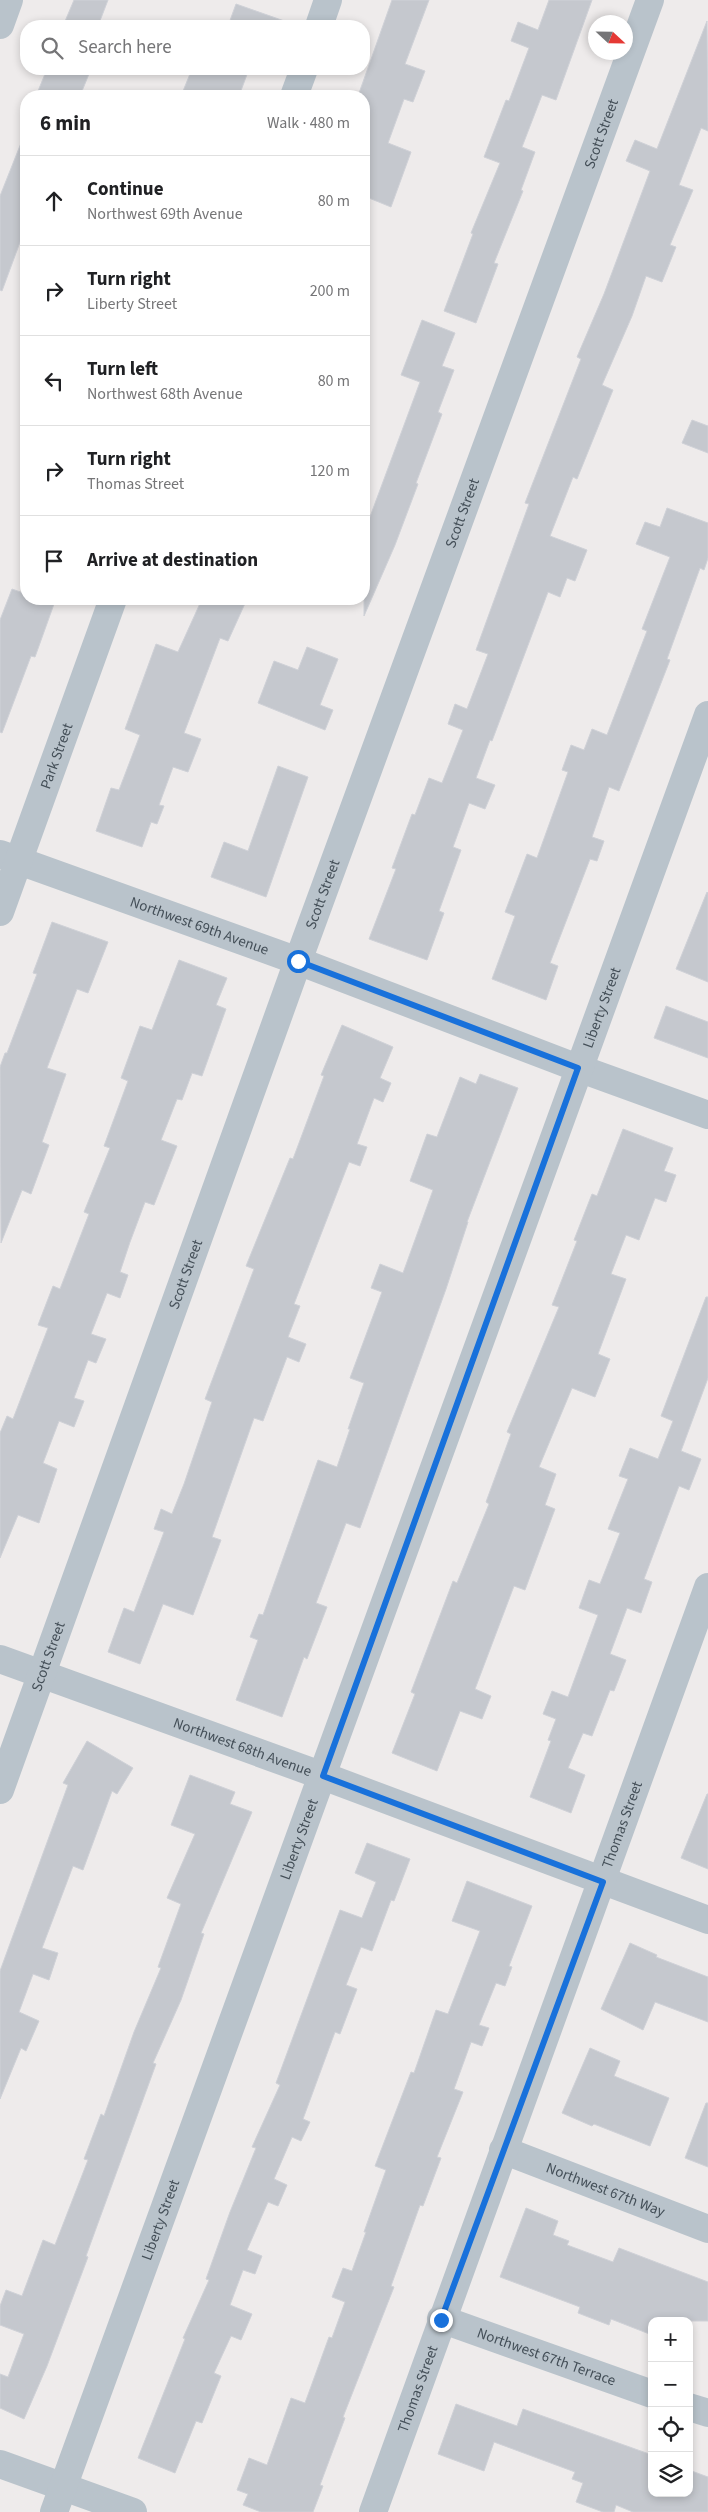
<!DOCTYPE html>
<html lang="en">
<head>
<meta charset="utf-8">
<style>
	body { margin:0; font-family:"Source Sans 3",sans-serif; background:#f2f2f2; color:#202124 }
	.controls { position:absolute; right:15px; bottom:15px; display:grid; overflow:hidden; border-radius:10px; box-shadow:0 2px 8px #0003 }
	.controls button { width:45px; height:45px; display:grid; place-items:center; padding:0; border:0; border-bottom:1px solid #e0e0e0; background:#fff; color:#202124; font:25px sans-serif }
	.compass { position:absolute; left:588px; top:15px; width:45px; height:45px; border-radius:50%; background:#fff; box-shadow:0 2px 8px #0003; rotate:112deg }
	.stop { position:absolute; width:15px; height:15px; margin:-11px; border:4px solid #1871db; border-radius:50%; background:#fff }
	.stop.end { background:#1871db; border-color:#fff; box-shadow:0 1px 5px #0008 }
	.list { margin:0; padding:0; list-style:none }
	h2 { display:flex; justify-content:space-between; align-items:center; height:65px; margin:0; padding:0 20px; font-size:21px }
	h2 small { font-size:16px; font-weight:400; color:#757577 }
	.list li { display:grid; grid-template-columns:32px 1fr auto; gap:15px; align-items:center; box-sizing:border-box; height:90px; padding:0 20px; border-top:1px solid #e0e0e0 }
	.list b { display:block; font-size:19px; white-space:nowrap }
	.list p { margin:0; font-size:16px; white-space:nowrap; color:#757577 }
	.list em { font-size:16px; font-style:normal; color:#757577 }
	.icon { flex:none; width:28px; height:28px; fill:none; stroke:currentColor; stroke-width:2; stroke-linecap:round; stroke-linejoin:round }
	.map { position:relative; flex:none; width:708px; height:2512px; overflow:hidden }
	.search { position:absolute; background:#fff; box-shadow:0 2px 8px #0003; left:20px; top:20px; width:350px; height:55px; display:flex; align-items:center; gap:12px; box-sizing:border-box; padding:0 18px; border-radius:20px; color:#757577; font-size:19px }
	.panel { position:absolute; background:#fff; box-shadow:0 2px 8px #0003; left:20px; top:90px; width:350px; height:515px; border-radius:20px }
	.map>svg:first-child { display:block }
</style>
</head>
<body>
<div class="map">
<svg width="708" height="2512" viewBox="0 0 708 2512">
	<rect width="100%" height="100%" fill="#eeebeb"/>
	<path fill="#c5c8ce" stroke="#cfd1d7" d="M 74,0 L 108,0 L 98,26 L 63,26 Z
		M 392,0 L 429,0 L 405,64 L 425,71 L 413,102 L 404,99 L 388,143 L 411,152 L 391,207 L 364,196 L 364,96 L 358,96 Z
		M 549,0 L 592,0 L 556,100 L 542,95 L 522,147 L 535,152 L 521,190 L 523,191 L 494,263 L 498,264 L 476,323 L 444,311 L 473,234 L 471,233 L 500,163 L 484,157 L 506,100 L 509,101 L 529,48 L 511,41 L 518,22 L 538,30 Z
		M 236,4 L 290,23 L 290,26 L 228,26 Z
		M 707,21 L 708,131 L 701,128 L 679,185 L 693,190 L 670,245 L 676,247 L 662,282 L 646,276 L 632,316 L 602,385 L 613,390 L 577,479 L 573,477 L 550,536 L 587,550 L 575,581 L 567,578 L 560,597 L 548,592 L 492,741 L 490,740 L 476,778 L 495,785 L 485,809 L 469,803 L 453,847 L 461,850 L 439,911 L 444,913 L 427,960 L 369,939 L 396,869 L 392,868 L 412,814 L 415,815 L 429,778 L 442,783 L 463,730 L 448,724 L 455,704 L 467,709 L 488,654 L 476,650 L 529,504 L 525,503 L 581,359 L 577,357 L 604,294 L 650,171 L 626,161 L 635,140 L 657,149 Z
		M 47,69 L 91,69 L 80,96 L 36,96 Z
		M 192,69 L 249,69 L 239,96 L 181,96 Z
		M 25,133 L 26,226 L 2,291 L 0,290 L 0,196 Z
		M 422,320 L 455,333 L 442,366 L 454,370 L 438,412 L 442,414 L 416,483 L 418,484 L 395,545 L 364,616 L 364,533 L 420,382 L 401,375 Z
		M 692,420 L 708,426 L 708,453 L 682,443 Z
		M 667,508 L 708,523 L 708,558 L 704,570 L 700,568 L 667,659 L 670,660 L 619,791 L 609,787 L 592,837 L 604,841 L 597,861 L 590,859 L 550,963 L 558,966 L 546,1000 L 492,979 L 515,916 L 505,912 L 527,854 L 537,858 L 568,772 L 562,770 L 571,745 L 584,750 L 592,729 L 607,735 L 647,631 L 642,629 L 670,557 L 636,544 L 645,522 L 660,527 Z
		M 12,589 L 26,594 L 26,599 L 40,599 L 54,604 L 35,657 L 31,656 L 2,733 L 0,732 L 0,620 Z
		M 202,599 L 247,599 L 228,641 L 220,638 L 184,733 L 201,739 L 188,772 L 173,767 L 159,805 L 164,806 L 157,824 L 151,822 L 142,847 L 96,831 L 111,788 L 119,790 L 140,735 L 125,729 L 156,644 L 178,652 Z
		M 307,647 L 338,659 L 320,705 L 333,710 L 325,730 L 258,703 L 274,661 L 298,670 Z
		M 278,766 L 308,777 L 266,897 L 211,877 L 224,842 L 248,851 Z
		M 707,892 L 708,893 L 708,982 L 676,969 Z
		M 52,922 L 108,942 L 88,993 L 77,989 L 47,1068 L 66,1074 L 42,1142 L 49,1145 L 31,1194 L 22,1190 L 1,1243 L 0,1067 L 5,1053 L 7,1053 L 37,974 L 33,973 Z
		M 179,960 L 227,978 L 216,1005 L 226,1009 L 202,1076 L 192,1073 L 182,1100 L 177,1099 L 161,1140 L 177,1146 L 154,1205 L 145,1202 L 130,1242 L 120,1272 L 128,1275 L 120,1298 L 107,1293 L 91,1334 L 106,1339 L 96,1363 L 88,1360 L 74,1398 L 84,1401 L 74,1427 L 59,1421 L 43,1463 L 57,1469 L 39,1523 L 18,1515 L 0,1558 L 0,1433 L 7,1416 L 13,1419 L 48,1328 L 38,1325 L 53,1286 L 60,1289 L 89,1214 L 84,1212 L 110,1148 L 104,1146 L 128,1081 L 121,1078 L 140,1026 L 152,1030 Z
		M 666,1006 L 708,1022 L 708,1058 L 654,1038 Z
		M 342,1025 L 393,1047 L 380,1078 L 391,1083 L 383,1102 L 374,1098 L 357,1144 L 367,1147 L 360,1166 L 349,1162 L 294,1304 L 300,1306 L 288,1337 L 306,1344 L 299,1362 L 287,1357 L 263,1421 L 254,1418 L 212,1537 L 221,1540 L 193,1615 L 163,1604 L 140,1664 L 108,1652 L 124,1608 L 134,1612 L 164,1532 L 154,1529 L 161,1509 L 172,1514 L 184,1484 L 212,1402 L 205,1399 L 254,1269 L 246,1266 L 290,1158 L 293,1159 L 324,1076 L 321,1075 Z
		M 480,1074 L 518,1088 L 467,1222 L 468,1222 L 446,1289 L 360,1528 L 346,1523 L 316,1603 L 327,1607 L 307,1659 L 304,1657 L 282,1717 L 236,1700 L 258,1640 L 250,1637 L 259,1614 L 263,1615 L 318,1460 L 337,1467 L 350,1429 L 348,1429 L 364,1383 L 350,1378 L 382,1292 L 371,1288 L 380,1264 L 403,1273 L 433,1190 L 410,1181 L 427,1134 L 437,1137 L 460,1077 L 476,1084 Z
		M 623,1129 L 673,1148 L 664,1171 L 676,1175 L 666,1202 L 655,1198 L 639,1240 L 626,1235 L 611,1274 L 626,1279 L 598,1354 L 610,1359 L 595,1397 L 572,1388 L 539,1467 L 556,1474 L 545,1505 L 555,1509 L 525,1590 L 514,1586 L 475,1689 L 491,1696 L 482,1719 L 460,1711 L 437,1771 L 392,1753 L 415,1694 L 411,1692 L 453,1581 L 457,1583 L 489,1504 L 486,1502 L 511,1434 L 507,1432 L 559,1307 L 552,1305 L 577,1241 L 574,1240 L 592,1194 L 597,1196 Z
		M 706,1297 L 708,1297 L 708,1378 L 681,1451 L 701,1459 L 689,1490 L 679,1486 L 644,1579 L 652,1582 L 641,1613 L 627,1608 L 610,1654 L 626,1660 L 614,1691 L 610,1690 L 592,1736 L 583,1733 L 568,1768 L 585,1775 L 571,1813 L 530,1797 L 551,1741 L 548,1740 L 556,1719 L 543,1714 L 552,1691 L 568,1697 L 598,1615 L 579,1608 L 589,1580 L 600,1584 L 620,1533 L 608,1529 L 628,1479 L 619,1476 L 630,1448 L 658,1459 L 673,1421 L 661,1416 Z
		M 87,1741 L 133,1768 L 117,1794 L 112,1791 L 83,1870 L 73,1866 L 42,1948 L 58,1953 L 49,1980 L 33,1974 L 19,2012 L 39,2021 L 26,2051 L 21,2048 L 0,2099 L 0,1971 L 68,1785 L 63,1783 Z
		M 190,1775 L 235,1792 L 230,1804 L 252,1812 L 201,1933 L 204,1934 L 181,2000 L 153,2063 L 156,2064 L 86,2256 L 88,2257 L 47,2366 L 24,2419 L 0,2408 L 0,2374 L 8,2377 L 24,2334 L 0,2325 L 0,2306 L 6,2290 L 22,2296 L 43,2240 L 55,2245 L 88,2160 L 84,2159 L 101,2114 L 104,2116 L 134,2032 L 161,1968 L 158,1967 L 181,1904 L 167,1898 L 195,1834 L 171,1825 Z
		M 707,1794 L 708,1794 L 708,1869 L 681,1858 Z
		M 367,1843 L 410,1859 L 394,1901 L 391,1900 L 372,1951 L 361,1947 L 346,1985 L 357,1989 L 340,2034 L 335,2032 L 303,2119 L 310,2122 L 301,2141 L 292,2137 L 274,2179 L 287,2185 L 278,2206 L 268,2202 L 247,2250 L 262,2256 L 255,2274 L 243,2270 L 230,2305 L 252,2314 L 241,2340 L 231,2336 L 214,2373 L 221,2376 L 202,2423 L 196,2421 L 175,2473 L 138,2458 L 185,2339 L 183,2338 L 209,2280 L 206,2279 L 230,2212 L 256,2148 L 252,2147 L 280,2085 L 276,2083 L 340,1910 L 362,1918 L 376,1882 L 355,1873 Z
		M 467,1881 L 532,1906 L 509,1966 L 512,1967 L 505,1986 L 496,1983 L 479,2025 L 489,2028 L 482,2046 L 471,2042 L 454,2089 L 463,2092 L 437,2157 L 441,2158 L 423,2206 L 420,2205 L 391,2286 L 394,2287 L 343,2417 L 345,2418 L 320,2485 L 323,2486 L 313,2512 L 261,2512 L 243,2505 L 248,2494 L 237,2490 L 249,2458 L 267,2465 L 291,2398 L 305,2403 L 329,2337 L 332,2338 L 345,2302 L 332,2297 L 343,2268 L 352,2271 L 366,2232 L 364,2232 L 386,2170 L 375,2166 L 411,2072 L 414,2073 L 436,2010 L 448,2014 L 480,1931 L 452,1921 Z
		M 630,1943 L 657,1955 L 656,1957 L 708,1977 L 708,2022 L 655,2002 L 643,2030 L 601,2009 Z
		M 590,2048 L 620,2061 L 614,2076 L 669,2098 L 650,2146 L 594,2124 L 592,2126 L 562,2113 Z
		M 706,2103 L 708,2103 L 708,2167 L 685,2158 Z
		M 526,2208 L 558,2221 L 553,2235 L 569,2241 L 567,2245 L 613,2262 L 619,2248 L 708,2282 L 708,2321 L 652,2321 L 652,2335 L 611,2319 L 609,2325 L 578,2313 L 580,2307 L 500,2277 Z
		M 456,2404 L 517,2426 L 523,2409 L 652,2455 L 652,2493 L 689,2493 L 689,2470 L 708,2477 L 708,2512 L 633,2512 L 616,2505 L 614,2512 L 603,2512 L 576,2502 L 583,2483 L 572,2479 L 575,2472 L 494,2442 L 484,2471 L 438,2454 Z"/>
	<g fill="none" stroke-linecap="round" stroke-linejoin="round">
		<g stroke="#b9c3cb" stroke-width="28">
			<path d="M 0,25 L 9,0"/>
			<path d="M 319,26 L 328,0"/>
			<path d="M 294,96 L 304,69"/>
			<path id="s1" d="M 0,854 L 298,961 L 578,1068 L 708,1115"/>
			<path id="s2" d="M 0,912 L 113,599"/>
			<path id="s3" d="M 0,1659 L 323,1776 L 708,1920"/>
			<path id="s4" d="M 0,1790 L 298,961 L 650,0"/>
			<path id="s5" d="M 503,2150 L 708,2229"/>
			<path id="s6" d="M 441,2319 L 652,2394"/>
			<path d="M 689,2407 L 708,2413"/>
			<path d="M 0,2464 L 133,2512"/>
			<path id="s7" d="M 54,2512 L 708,715"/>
			<path id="s8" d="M 373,2512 L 708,1587"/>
		</g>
	</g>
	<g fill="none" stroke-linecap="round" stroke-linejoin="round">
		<path stroke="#1871db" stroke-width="6" d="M 298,961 L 578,1068 L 323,1776 L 603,1882 L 441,2320"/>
	</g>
	<g text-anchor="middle" stroke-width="5" stroke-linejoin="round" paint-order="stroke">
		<g font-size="15" fill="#444f58" stroke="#fff">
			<text dy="5" stroke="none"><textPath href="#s4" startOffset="1762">Scott Street</textPath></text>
			<text dy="5" stroke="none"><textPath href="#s4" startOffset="1358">Scott Street</textPath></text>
			<text dy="5" stroke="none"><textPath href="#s2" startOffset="166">Park Street</textPath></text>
			<text dy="5" stroke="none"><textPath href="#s4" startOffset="952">Scott Street</textPath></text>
			<text dy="5" stroke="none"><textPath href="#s1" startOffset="212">Northwest 69th Avenue</textPath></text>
			<text dy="5" stroke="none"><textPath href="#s7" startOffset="1601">Liberty Street</textPath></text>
			<text dy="5" stroke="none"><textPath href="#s4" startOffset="548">Scott Street</textPath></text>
			<text dy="5" stroke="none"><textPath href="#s4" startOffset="142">Scott Street</textPath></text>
			<text dy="5" stroke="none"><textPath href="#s3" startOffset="258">Northwest 68th Avenue</textPath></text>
			<text dy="5" stroke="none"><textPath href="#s8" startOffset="731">Thomas Street</textPath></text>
			<text dy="5" stroke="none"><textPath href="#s7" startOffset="716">Liberty Street</textPath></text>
			<text dy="5" stroke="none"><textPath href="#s5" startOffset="110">Northwest 67th Way</textPath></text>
			<text dy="5" stroke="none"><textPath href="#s7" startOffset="311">Liberty Street</textPath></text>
			<text dy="5" stroke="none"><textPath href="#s6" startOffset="112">Northwest 67th Terrace</textPath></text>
			<text dy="5" stroke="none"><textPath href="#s8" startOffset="131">Thomas Street</textPath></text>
		</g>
	</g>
</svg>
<div class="controls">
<button>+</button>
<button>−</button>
<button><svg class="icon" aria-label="locate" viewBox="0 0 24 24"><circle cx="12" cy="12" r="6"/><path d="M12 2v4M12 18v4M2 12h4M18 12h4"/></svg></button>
<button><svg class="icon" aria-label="layers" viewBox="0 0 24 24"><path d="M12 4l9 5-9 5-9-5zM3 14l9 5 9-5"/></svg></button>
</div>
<svg class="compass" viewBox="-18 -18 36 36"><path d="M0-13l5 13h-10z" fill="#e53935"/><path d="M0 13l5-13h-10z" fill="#757577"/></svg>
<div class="stop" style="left:298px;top:961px"></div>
<div class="stop end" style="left:441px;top:2320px"></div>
<div class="search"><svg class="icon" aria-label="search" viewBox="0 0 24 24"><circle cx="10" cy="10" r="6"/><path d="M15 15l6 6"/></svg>Search here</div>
<section class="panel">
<h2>6 min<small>Walk · 480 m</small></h2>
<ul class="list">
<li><svg class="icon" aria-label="ahead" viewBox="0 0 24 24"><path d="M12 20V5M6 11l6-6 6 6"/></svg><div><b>Continue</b><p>Northwest 69th Avenue</p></div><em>80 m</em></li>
<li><svg class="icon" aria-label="right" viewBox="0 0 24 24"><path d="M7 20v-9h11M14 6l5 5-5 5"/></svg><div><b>Turn right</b><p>Liberty Street</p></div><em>200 m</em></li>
<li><svg class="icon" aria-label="left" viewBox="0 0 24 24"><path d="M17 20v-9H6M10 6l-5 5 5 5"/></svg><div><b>Turn left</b><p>Northwest 68th Avenue</p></div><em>80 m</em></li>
<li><svg class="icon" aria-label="right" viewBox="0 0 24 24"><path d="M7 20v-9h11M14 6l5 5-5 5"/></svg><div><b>Turn right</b><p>Thomas Street</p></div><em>120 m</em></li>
<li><svg class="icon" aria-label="arrive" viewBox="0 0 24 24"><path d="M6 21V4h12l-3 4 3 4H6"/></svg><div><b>Arrive at destination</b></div></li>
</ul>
</section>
</div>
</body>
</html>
